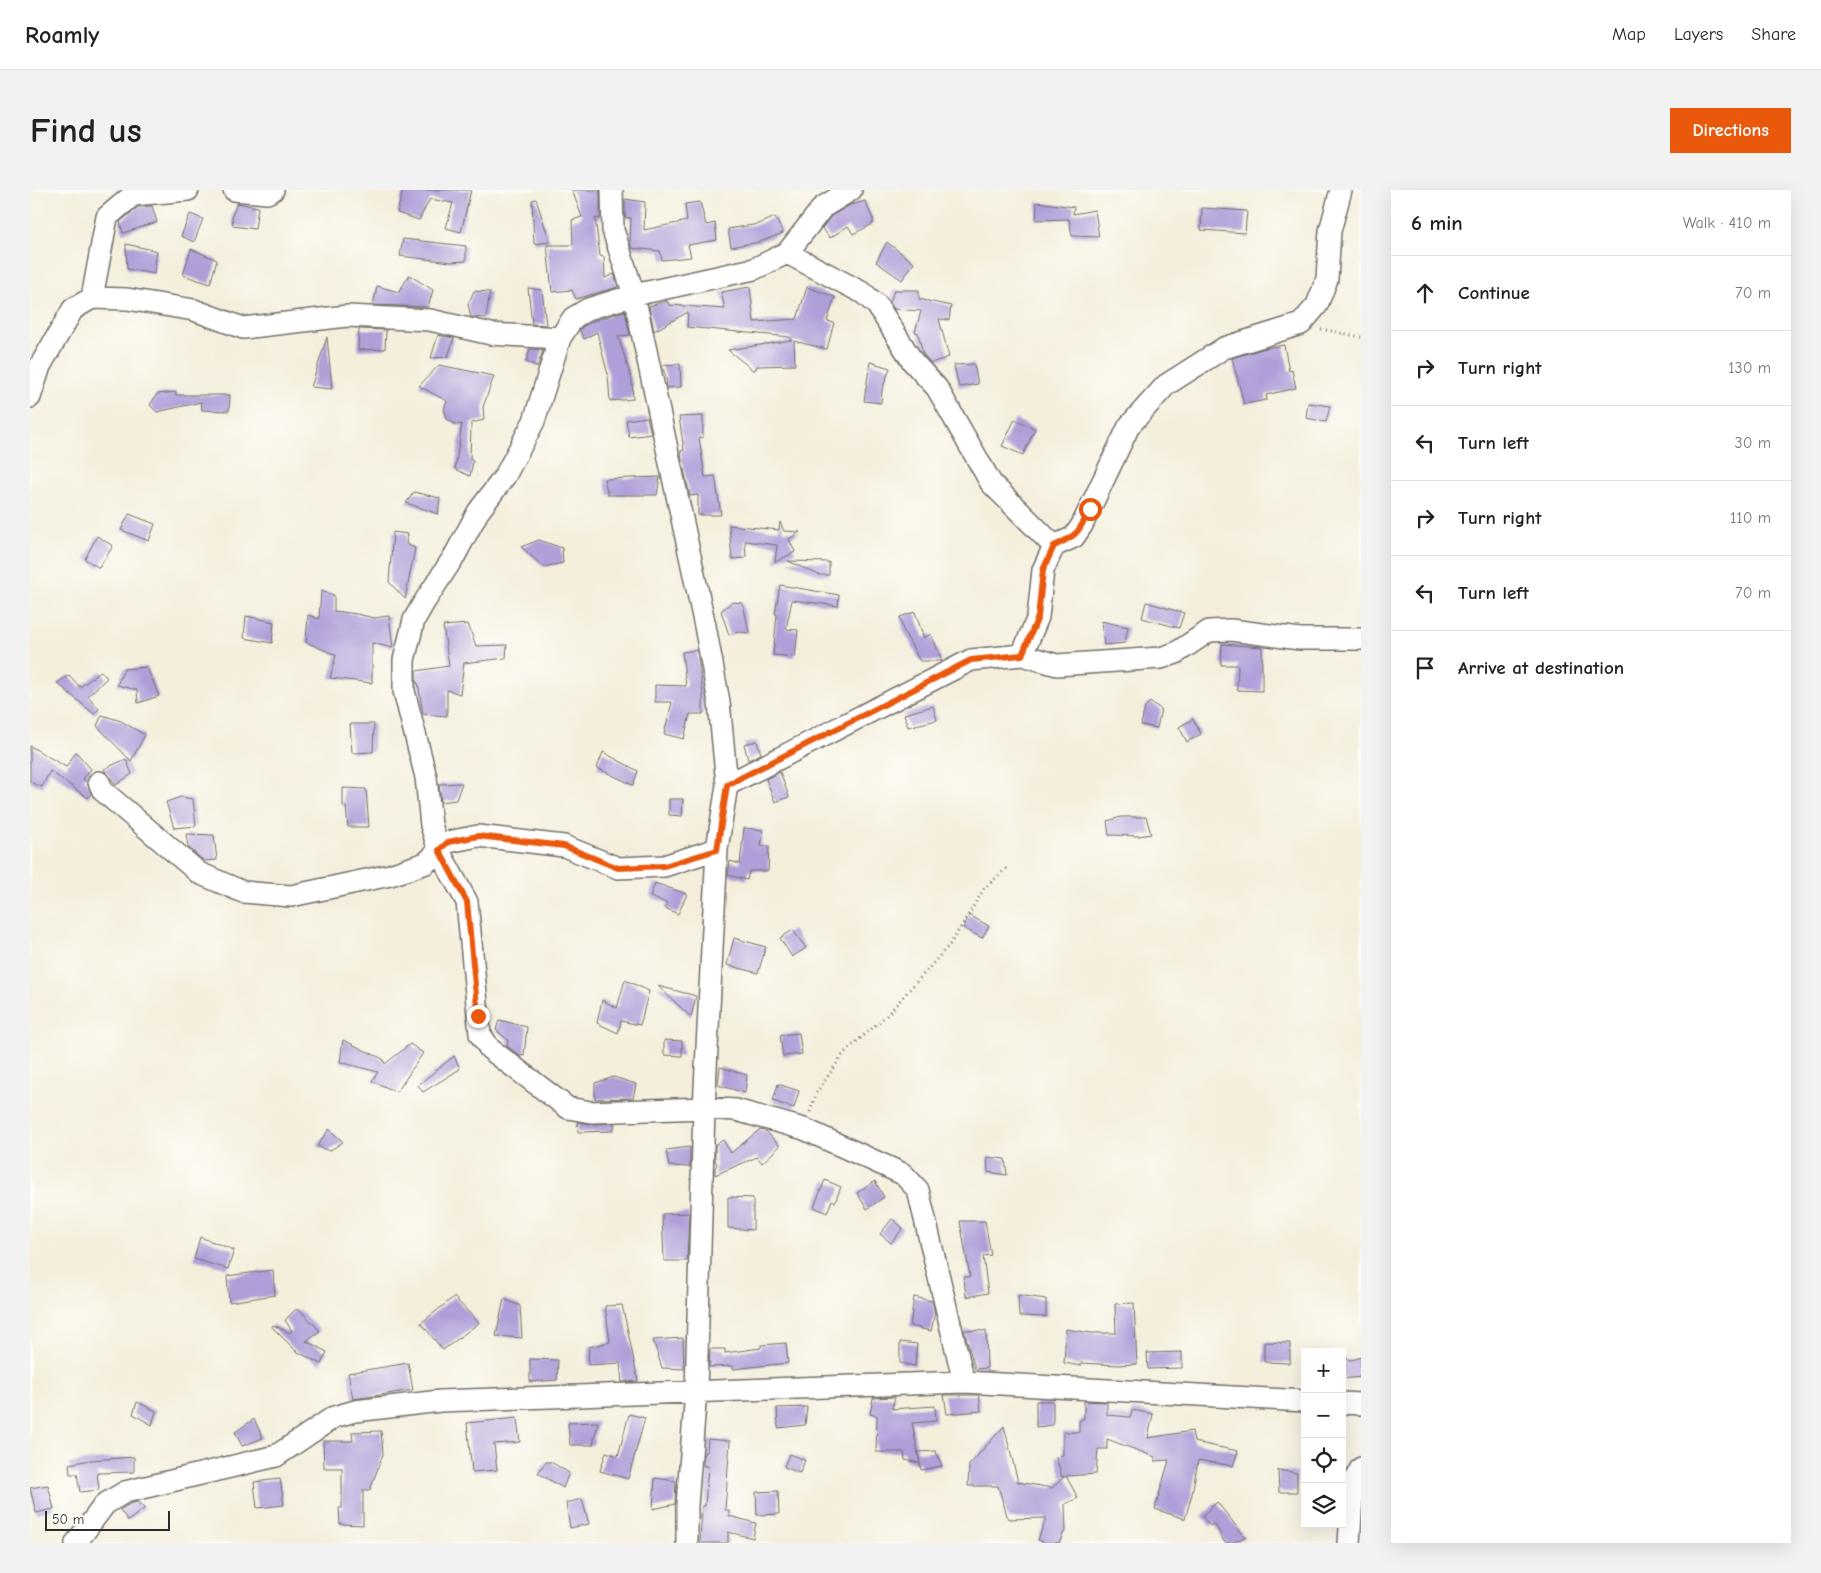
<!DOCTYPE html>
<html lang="en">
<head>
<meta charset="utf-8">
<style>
	body { margin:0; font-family:"Comic Neue",sans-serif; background:#f2f2f2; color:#222 }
	.controls { position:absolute; right:15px; bottom:15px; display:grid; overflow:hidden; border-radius:0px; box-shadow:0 5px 20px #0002 }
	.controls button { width:45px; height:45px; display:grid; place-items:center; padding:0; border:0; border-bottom:1px solid #e0e0e0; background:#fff; color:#222; font:25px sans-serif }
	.scale { position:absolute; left:15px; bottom:12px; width:125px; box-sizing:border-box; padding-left:5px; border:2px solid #2b2b2b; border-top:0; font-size:14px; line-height:18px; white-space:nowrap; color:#2b2b2b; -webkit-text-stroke:4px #fdfcf7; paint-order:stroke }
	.stop { position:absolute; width:15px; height:15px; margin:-11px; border:4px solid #ea580c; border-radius:50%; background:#fff }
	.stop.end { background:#ea580c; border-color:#fff; box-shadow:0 1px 5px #0008 }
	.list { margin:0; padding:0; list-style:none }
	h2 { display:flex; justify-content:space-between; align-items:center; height:65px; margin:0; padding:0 20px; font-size:21px }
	h2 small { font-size:16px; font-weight:400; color:#767676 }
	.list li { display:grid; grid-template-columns:32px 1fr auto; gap:15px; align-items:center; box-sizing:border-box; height:75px; padding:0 20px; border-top:1px solid #e0e0e0 }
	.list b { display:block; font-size:19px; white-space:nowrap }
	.list em { font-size:16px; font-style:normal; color:#767676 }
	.icon { flex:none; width:28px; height:28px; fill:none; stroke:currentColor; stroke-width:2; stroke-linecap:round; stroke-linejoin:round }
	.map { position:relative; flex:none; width:1331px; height:1353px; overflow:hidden; border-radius:0px }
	header { display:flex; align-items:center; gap:30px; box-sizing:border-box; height:70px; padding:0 25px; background:#fff; border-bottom:1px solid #e0e0e0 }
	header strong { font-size:24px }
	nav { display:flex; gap:28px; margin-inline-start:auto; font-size:18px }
	.intro { display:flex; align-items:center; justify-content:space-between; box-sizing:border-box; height:120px; padding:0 30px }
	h1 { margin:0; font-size:35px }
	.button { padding:12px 22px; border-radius:0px; background:#ea580c; color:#fff; font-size:18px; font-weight:700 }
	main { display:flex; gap:30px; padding:0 30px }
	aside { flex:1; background:#fff; border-radius:0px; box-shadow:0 5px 20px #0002 }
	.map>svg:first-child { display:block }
</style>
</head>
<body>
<header>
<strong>Roamly</strong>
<nav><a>Map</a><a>Layers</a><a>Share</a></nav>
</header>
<div class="intro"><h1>Find us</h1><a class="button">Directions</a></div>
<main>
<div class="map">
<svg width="1331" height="1353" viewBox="0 0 1331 1353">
	<rect width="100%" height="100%" fill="#fdfcf7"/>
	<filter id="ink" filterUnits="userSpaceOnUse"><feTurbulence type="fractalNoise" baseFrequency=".02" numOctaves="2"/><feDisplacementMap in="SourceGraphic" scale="10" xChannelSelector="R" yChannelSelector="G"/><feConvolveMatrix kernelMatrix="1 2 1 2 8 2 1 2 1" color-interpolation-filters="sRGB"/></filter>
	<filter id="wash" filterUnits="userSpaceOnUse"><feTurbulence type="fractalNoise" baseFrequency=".0096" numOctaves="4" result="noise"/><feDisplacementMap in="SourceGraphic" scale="20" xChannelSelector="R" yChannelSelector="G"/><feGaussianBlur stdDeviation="1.12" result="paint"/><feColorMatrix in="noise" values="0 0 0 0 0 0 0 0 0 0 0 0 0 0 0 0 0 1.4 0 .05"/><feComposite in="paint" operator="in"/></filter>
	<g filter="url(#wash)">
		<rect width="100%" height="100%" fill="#f4eedb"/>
		<g id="blocks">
			<path fill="#b09ed9" d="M 373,0 L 441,0 L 431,42 L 416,38 L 423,13 L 400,9 L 389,30 L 367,23 Z
				M 542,0 L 570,0 L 570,29 L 565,28 L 570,66 L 574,67 L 575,88 L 584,84 L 588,97 L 546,109 L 542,100 L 522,102 L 517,55 L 543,55 L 542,30 L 552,27 Z
				M 506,9 L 520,52 L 504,54 L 502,10 Z
				M 595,9 L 615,12 L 614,40 L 657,31 L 655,14 L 670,12 L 676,35 L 685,33 L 687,50 L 658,55 L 661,67 L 632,70 L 630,61 L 602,58 L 600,53 L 601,28 L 595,27 Z
				M 835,11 L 843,29 L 843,34 L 823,44 L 818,36 L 800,48 L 792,38 L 801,26 L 820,15 Z
				M 1007,12 L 1044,17 L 1043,24 L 1065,20 L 1069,47 L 1042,46 L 1039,29 L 1006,30 Z
				M 207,13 L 228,17 L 225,39 L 203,36 L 202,26 Z
				M 122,16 L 127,32 L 93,43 L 90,32 L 108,17 Z
				M 1172,18 L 1217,21 L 1215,43 L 1171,40 Z
				M 160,24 L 173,29 L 164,52 L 151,46 Z
				M 745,27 L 753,43 L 729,52 L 701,57 L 698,39 L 729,34 Z
				M 373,49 L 436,56 L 436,71 L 421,72 L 370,66 Z
				M 857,52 L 884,73 L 872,90 L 846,72 Z
				M 96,54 L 127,61 L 124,84 L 97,79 Z
				M 161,59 L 187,70 L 180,94 L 153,85 Z
				M 379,85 L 403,100 L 398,117 L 343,115 L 347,96 L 369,102 Z
				M 720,97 L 724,132 L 767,129 L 777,97 L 805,107 L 797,131 L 804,133 L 797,159 L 764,151 L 765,175 L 727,176 L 724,181 L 698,160 L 762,150 L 760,147 L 657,137 L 658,122 L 624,141 L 619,116 L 637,111 L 639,115 L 695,119 L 691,102 Z
				M 498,98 L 512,100 L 516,135 L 502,134 Z
				M 864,100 L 889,100 L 889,109 L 921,116 L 919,130 L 909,129 L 919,167 L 901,173 L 893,164 L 888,143 L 885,142 L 891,121 L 864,119 L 860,113 Z
				M 444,101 L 460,102 L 456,128 L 441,127 L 438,114 Z
				M 595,121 L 600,145 L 588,146 L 602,191 L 603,209 L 580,211 L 578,185 L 567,142 L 554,149 L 550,141 L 552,137 L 563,131 Z
				M 329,139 L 356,140 L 355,159 L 328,160 Z
				M 408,145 L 424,148 L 418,167 L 401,168 Z
				M 297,147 L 302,199 L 281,197 Z
				M 1254,155 L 1259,181 L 1262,180 L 1266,198 L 1236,205 L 1237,210 L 1214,214 L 1202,168 L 1236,158 Z
				M 500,159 L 513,160 L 507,178 L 507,176 L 496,172 Z
				M 840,172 L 860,178 L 852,200 L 851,213 L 834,211 Z
				M 650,174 L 651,197 L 637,198 L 636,188 L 632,175 Z
				M 944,174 L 948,194 L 929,197 L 924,175 Z
				M 409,175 L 464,186 L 453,217 L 454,230 L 441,233 L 440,269 L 443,271 L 440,286 L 425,279 L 432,234 L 427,235 L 417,229 L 414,219 L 417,211 L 389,196 Z
				M 146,202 L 146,205 L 200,205 L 199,221 L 172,220 L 171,212 L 127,222 L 120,215 L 127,204 Z
				M 1278,213 L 1300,216 L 1296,232 L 1276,228 Z
				M 673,226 L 673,248 L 669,247 L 675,287 L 685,286 L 691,325 L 668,325 L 668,305 L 660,306 L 652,271 L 651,261 L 654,260 L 649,227 Z
				M 617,227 L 621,244 L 599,247 L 596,230 Z
				M 985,229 L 1005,239 L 993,265 L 972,256 Z
				M 630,287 L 627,305 L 578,305 L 574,289 Z
				M 384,302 L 410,308 L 408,324 L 376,313 Z
				M 99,324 L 125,334 L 119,351 L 91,340 Z
				M 750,332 L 754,341 L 770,342 L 759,349 L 765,362 L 745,372 L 747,355 L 715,351 L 716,368 L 702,369 L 699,335 L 749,340 Z
				M 363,342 L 378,344 L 376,354 L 385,358 L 375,409 L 359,392 Z
				M 67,346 L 83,356 L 69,378 L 55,369 Z
				M 509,350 L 532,358 L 533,373 L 514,377 L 491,357 Z
				M 758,371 L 799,372 L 799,385 L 789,385 Z
				M 750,395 L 809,405 L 808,416 L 762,410 L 756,439 L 768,440 L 765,467 L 743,465 L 747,424 L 745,424 Z
				M 291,401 L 304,405 L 304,421 L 327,424 L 344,428 L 359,426 L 363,458 L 342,453 L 342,493 L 300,488 L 306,465 L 276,452 L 278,425 L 289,429 Z
				M 702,412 L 713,413 L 719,443 L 709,442 L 699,445 L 691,421 Z
				M 1116,412 L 1154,423 L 1149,438 L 1112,428 Z
				M 885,422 L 894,448 L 901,444 L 912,471 L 890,471 L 873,440 L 870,427 Z
				M 216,426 L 244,432 L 242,453 L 214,448 Z
				M 1071,431 L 1098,437 L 1095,453 L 1074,455 Z
				M 438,434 L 446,456 L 477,455 L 476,468 L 434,473 L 430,504 L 417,500 L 417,526 L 393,524 L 388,493 L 386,493 L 386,481 L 419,476 L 413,436 Z
				M 1192,454 L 1232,457 L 1232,501 L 1207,500 L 1208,475 L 1191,475 Z
				M 667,460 L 673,504 L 673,524 L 660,524 L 654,549 L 634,544 L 642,512 L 625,512 L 625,495 L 656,496 L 652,462 Z
				M 117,477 L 129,506 L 108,513 L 107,500 L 87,495 L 94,479 Z
				M 71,481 L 77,488 L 58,506 L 69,519 L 64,524 L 27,493 L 39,485 L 50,497 Z
				M 1120,512 L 1131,519 L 1127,538 L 1111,535 L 1115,517 Z
				M 903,516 L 907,530 L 878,537 L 874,524 Z
				M 72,525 L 91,531 L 115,545 L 101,571 L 67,536 Z
				M 1163,529 L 1171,544 L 1157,552 L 1149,537 Z
				M 320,534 L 344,534 L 343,562 L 322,563 Z
				M 727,551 L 731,564 L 718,570 L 714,554 Z
				M 0,556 L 36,577 L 46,562 L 61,579 L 53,589 L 57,592 L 61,604 L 58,608 L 20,581 L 12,597 L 0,592 Z
				M 573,562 L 608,581 L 603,595 L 567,578 Z
				M 96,569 L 102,584 L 86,595 L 74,579 Z
				M 750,582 L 759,607 L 745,612 L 736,589 Z
				M 432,593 L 426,610 L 411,612 L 409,594 Z
				M 313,598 L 336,599 L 339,637 L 318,637 L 316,617 L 313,616 Z
				M 151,607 L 163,609 L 166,636 L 144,638 L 136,612 Z
				M 639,609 L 653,609 L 652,626 L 639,625 Z
				M 1091,627 L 1116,627 L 1121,644 L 1109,646 L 1079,645 L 1077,631 Z
				M 714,638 L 733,640 L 731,656 L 739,656 L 738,681 L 719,681 L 717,690 L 698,685 L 700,671 L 710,674 Z
				M 156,644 L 184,645 L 187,670 L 174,671 L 158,657 Z
				M 625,693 L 657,704 L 648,724 L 635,718 L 637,713 L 620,707 Z
				M 939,725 L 959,736 L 952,748 L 933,738 Z
				M 763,740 L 776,758 L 762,767 L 750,748 Z
				M 704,748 L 736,757 L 728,783 L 697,775 Z
				M 595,790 L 619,801 L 610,835 L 591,831 L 588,843 L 567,833 L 572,810 L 587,818 Z
				M 628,796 L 666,806 L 661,827 L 647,814 Z
				M 469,830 L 497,837 L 494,866 L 489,865 L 477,856 L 478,850 L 466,840 Z
				M 769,843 L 772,864 L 753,866 L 750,845 Z
				M 313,850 L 353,869 L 355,874 L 380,854 L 393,863 L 367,902 L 342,891 L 348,882 L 310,872 Z
				M 634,850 L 652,851 L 652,866 L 634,865 Z
				M 424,866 L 430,879 L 393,902 L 388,895 Z
				M 690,877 L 717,885 L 715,903 L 688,895 Z
				M 584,887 L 606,894 L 603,908 L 565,909 L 565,893 Z
				M 748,894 L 769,901 L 764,918 L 743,911 Z
				M 547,932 L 561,934 L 585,934 L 583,941 L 548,942 Z
				M 299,939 L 313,952 L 299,961 L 287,956 Z
				M 729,940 L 736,941 L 750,956 L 732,973 L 727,967 L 685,985 L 685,977 L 687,975 L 685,970 L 685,955 L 693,950 L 701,963 Z
				M 660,957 L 660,977 L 639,976 L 636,960 Z
				M 957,967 L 975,969 L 977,985 L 958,982 Z
				M 795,990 L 811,997 L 805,1012 L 802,1010 L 797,1023 L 784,1017 Z
				M 845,991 L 854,1007 L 837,1019 L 827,1003 Z
				M 698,1007 L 723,1008 L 723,1040 L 698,1038 Z
				M 659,1023 L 657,1071 L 634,1071 L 632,1024 Z
				M 862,1029 L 873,1038 L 861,1053 L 850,1044 Z
				M 930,1031 L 955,1031 L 961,1065 L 953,1066 L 958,1103 L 936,1107 L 934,1087 L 940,1087 Z
				M 170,1047 L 204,1060 L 198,1079 L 164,1069 Z
				M 243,1080 L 245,1105 L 199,1112 L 197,1086 Z
				M 988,1105 L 1016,1109 L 1016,1127 L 989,1126 Z
				M 424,1107 L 449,1133 L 413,1160 L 391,1133 Z
				M 884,1107 L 902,1111 L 905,1123 L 901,1141 L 880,1136 Z
				M 474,1109 L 490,1116 L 492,1148 L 466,1146 Z
				M 1104,1113 L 1107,1174 L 1088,1175 L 1051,1173 L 1051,1176 L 1034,1173 L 1036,1139 L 1061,1143 L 1086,1143 L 1085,1114 Z
				M 592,1115 L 597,1137 L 608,1191 L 592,1192 L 590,1173 L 558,1175 L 559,1157 L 580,1152 L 575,1116 Z
				M 265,1120 L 270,1120 L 290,1141 L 276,1151 L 297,1162 L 291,1174 L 266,1161 L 242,1137 L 243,1135 L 260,1143 L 262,1141 L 255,1130 Z
				M 934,1140 L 956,1141 L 957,1178 L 945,1179 Z
				M 653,1148 L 654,1179 L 632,1178 L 623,1150 Z
				M 870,1152 L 887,1154 L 885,1176 L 870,1173 Z
				M 1234,1152 L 1260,1153 L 1260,1173 L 1234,1172 Z
				M 756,1153 L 758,1173 L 703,1179 L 703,1176 L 679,1177 L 680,1159 L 695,1159 L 695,1163 L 731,1158 L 731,1155 Z
				M 1152,1162 L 1152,1178 L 1118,1179 L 1117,1163 Z
				M 1331,1167 L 1331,1187 L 1312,1189 L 1312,1169 L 1322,1170 Z
				M 500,1169 L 528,1170 L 527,1190 L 500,1192 Z
				M 378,1173 L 383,1200 L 323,1209 L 318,1183 Z
				M 914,1205 L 949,1205 L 951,1221 L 917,1224 Z
				M 865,1207 L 862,1219 L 905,1216 L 906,1231 L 882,1233 L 890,1273 L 875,1270 L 874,1262 L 846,1262 L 847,1226 L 840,1224 L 843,1208 Z
				M 1006,1211 L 1023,1211 L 1023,1235 L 1006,1237 Z
				M 1054,1211 L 1077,1212 L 1077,1225 L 1100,1227 L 1102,1220 L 1123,1224 L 1118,1248 L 1162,1241 L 1164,1252 L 1208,1261 L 1203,1276 L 1168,1270 L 1162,1304 L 1155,1329 L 1125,1319 L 1139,1270 L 1125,1271 L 1125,1267 L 1077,1249 L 1077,1259 L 1068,1259 L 1066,1284 L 1036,1286 L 1048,1308 L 1035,1314 L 1036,1341 L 1034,1342 L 1029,1353 L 1015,1353 L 1008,1350 L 1016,1328 L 978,1329 L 968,1296 L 938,1296 L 939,1275 L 974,1236 L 988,1292 L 1022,1298 L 1035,1286 L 1032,1287 L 1026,1267 L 1033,1265 L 1033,1242 L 1049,1242 L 1049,1231 L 1054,1228 Z
				M 107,1212 L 126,1221 L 122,1235 L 103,1224 Z
				M 777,1217 L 775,1235 L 748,1238 L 747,1218 Z
				M 599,1224 L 615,1228 L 598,1289 L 570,1281 L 576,1262 L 588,1266 Z
				M 487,1228 L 490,1252 L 464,1254 L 467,1280 L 442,1282 L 437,1233 Z
				M 224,1229 L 233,1248 L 212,1256 L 205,1242 Z
				M 568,1232 L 563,1255 L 540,1255 L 538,1233 Z
				M 351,1241 L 353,1264 L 340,1300 L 333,1300 L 333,1335 L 310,1334 L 309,1318 L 312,1318 L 312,1278 L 294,1278 L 293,1251 L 323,1251 L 322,1242 Z
				M 678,1249 L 700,1251 L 695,1320 L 699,1320 L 699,1326 L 726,1333 L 723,1348 L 698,1342 L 698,1353 L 670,1353 L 672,1316 L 675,1316 L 678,1276 L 673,1276 L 674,1262 L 677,1262 Z
				M 906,1261 L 912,1276 L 891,1280 L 888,1262 Z
				M 759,1264 L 775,1270 L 770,1283 L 754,1277 Z
				M 104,1267 L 104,1282 L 67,1283 L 69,1300 L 50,1302 L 47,1284 L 40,1284 L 39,1274 L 61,1270 Z
				M 516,1272 L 521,1272 L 539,1283 L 533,1298 L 508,1283 Z
				M 1248,1280 L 1267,1283 L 1267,1302 L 1249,1302 Z
				M 625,1288 L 646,1291 L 645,1314 L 623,1319 Z
				M 250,1289 L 254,1315 L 227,1318 L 224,1292 Z
				M 18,1295 L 24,1319 L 6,1323 L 0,1298 Z
				M 748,1301 L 749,1324 L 727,1325 L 726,1302 Z
				M 552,1309 L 559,1334 L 540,1338 L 536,1313 Z
				M 107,1312 L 115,1318 L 98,1331 L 90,1320 L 100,1314 Z
				M 1187,1312 L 1215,1347 L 1202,1353 L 1195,1353 L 1184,1333 L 1180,1336 L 1172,1326 Z"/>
		</g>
	</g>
	<g filter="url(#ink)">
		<use href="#blocks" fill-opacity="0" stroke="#716f69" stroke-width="1"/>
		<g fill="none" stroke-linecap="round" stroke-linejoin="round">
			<defs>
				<path id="minor" d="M 204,0 L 237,3 L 243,0
					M 582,0 L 583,40 L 604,105 L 558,119 L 543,128 L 530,148 L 504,231 L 475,286 L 448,322 L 425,365 L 393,414 L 384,430 L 374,470 L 374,501 L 396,587 L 401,635 L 409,661 L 437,712 L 450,844 L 460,859 L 538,918 L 561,922 L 674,918 L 706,920 L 774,939 L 873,984 L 888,1000 L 934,1192
					M 757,63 L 833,103 L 847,115 L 883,172 L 907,198 L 961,293 L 1024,356
					M 62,108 L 77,27 L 103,5 L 158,0
					M 0,207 L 10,176 L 43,119 L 62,108 L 97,109 L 164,120 L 213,138 L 317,126 L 400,130 L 461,144 L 530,148
					M 992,465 L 1027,475 L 1131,468 L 1146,463 L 1179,441 L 1201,440 L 1270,449 L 1331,449
					M 69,592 L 73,601 L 169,683 L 213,702 L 261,706 L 360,685 L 396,673 L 418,652 L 448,646 L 534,656 L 588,678 L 634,676 L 687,659
					M 697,595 L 941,470 L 992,465 L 1008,427 L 1013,380 L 1024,356 L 1044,347 L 1052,335 L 1099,236 L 1136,195 L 1194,158 L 1271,134 L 1287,115 L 1297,89 L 1300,41 L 1311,0
					M 1312,1213 L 1331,1214
					M 46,1353 L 75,1314 L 95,1302 L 246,1266 L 304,1227 L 325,1221 L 410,1211 L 934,1192 L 1275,1211
					M 657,1353 L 657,1315 L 666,1201 L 674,918 L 687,659 L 697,595 L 689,512 L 675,436 L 604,105 L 724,79 L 757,63 L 793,17 L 821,0
					M 1319,1353 L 1323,1293 L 1331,1278"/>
			</defs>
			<use href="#minor" stroke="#716f69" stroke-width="24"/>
			<path stroke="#716f69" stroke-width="3" stroke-dasharray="1 4" stroke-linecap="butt" d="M 1291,139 L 1331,147
				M 780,922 L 787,902 L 814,863 L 857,825 L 921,753 L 954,699 L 979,676"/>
			<use href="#minor" stroke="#fff" stroke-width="21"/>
		</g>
	</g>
	<g fill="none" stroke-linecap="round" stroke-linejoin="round" filter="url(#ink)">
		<path stroke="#ea580c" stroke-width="6" d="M 448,826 L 437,712 L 409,660 L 418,652 L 448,646 L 534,656 L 588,678 L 634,676 L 687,660 L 697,595 L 941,470 L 992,465 L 1008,427 L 1013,380 L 1024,356 C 1048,345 1049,342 1060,319"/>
	</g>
</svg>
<div class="controls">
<button>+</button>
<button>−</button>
<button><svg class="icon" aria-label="locate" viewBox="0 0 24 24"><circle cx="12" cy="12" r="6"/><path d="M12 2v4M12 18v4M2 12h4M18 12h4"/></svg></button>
<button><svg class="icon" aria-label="layers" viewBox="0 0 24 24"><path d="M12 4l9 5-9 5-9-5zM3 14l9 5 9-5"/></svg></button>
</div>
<div class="scale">50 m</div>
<div class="stop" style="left:1060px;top:319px"></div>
<div class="stop end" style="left:448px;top:826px"></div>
</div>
<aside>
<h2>6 min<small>Walk · 410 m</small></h2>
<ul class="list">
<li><svg class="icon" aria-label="ahead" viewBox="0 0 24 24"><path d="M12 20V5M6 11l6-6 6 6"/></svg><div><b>Continue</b></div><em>70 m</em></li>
<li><svg class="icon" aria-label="right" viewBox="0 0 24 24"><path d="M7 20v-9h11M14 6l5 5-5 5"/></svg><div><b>Turn right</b></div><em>130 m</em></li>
<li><svg class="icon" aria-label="left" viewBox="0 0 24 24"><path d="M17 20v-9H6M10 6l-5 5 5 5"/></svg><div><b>Turn left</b></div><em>30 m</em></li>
<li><svg class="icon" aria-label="right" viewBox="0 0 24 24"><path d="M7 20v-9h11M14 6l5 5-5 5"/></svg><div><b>Turn right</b></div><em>110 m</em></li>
<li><svg class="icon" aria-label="left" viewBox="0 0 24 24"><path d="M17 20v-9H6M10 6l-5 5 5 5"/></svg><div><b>Turn left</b></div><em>70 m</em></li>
<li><svg class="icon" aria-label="arrive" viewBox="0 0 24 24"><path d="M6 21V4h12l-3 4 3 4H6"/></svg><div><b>Arrive at destination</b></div></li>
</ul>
</aside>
</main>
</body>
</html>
